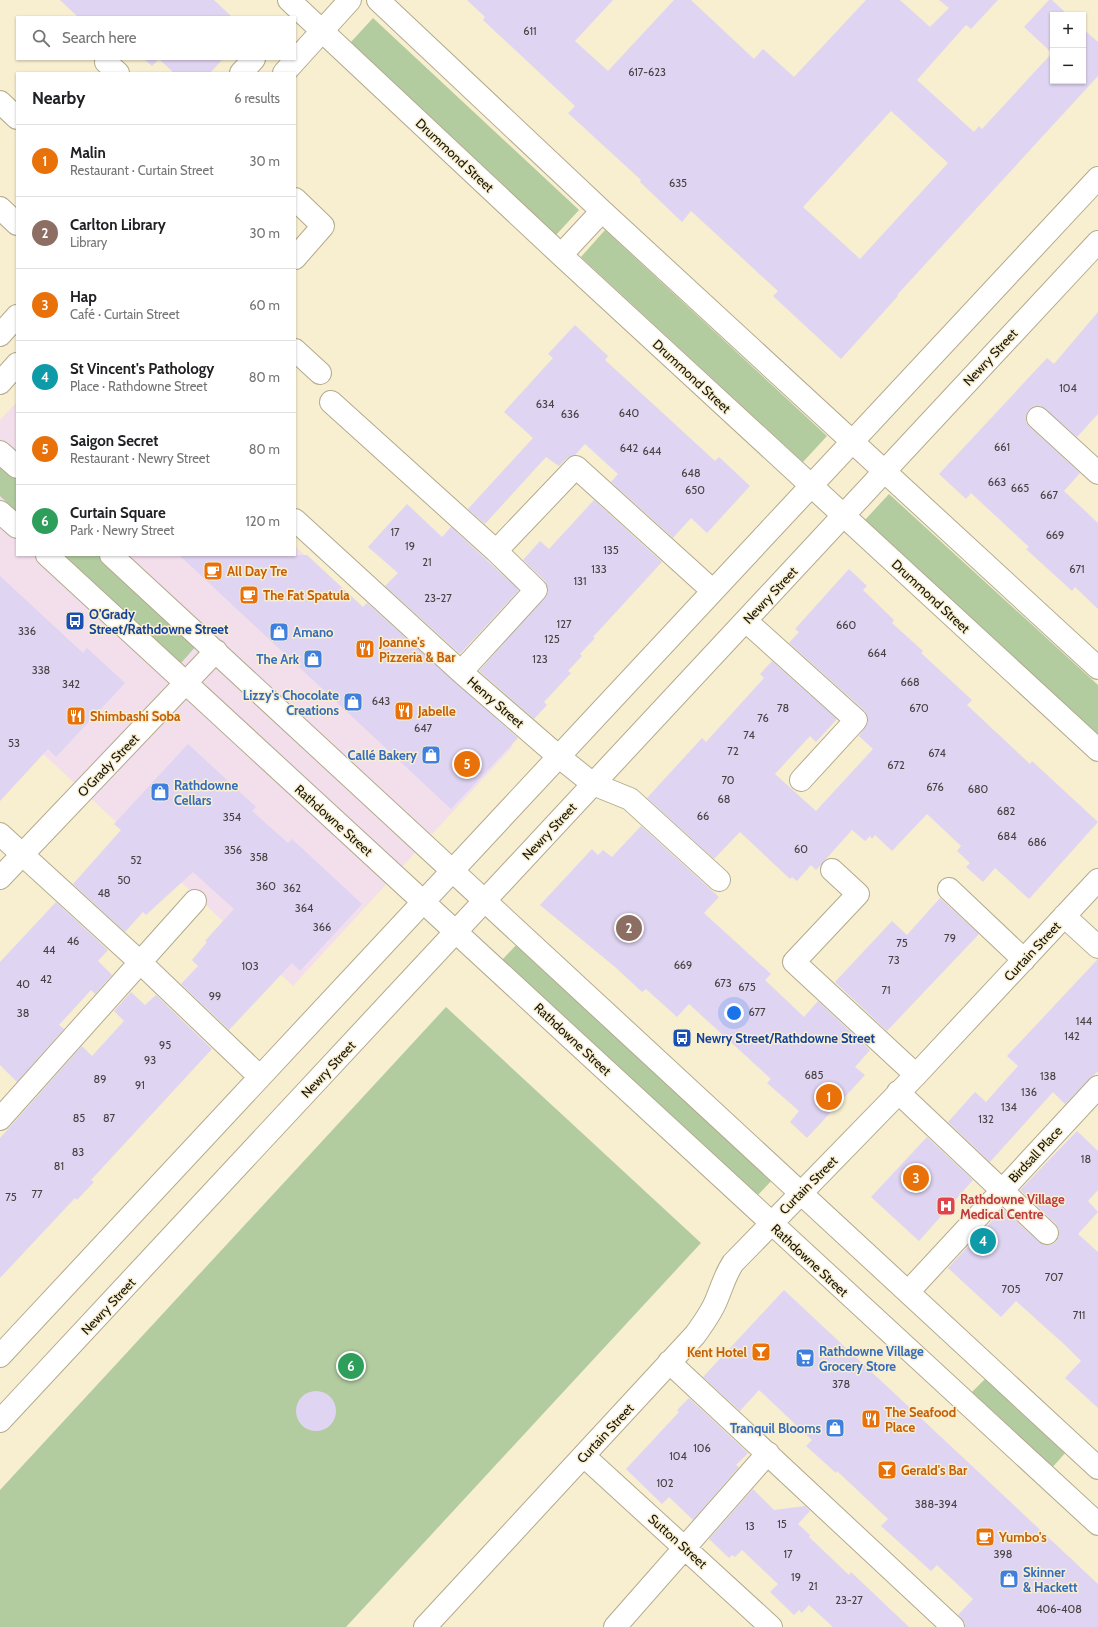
<!DOCTYPE html>
<html lang="en">
<head>
<meta charset="utf-8">
<style>
	body { margin:0; font-family:Cabin,sans-serif; background:#f6f6f6; color:#202124 }
	.controls { position:absolute; right:12px; top:12px; display:grid; overflow:hidden; border-radius:0px; box-shadow:0 1px 3px #0004 }
	.controls button { width:36px; height:36px; display:grid; place-items:center; padding:0; border:0; border-bottom:1px solid #e0e0e0; background:#fff; color:#202124; font:20px sans-serif }
	.you { position:absolute; left:734px; top:1013px; width:14px; height:14px; margin:-10px; border:3px solid #fff; border-radius:50%; background:#1a73e8; box-shadow:0 0 0 6px #1a73e833 }
	.badge { display:grid; place-items:center; width:26px; height:26px; border-radius:50%; background:#db2777; color:#fff; font-size:13px; font-weight:700 }
	.pin { position:absolute; translate:-50% -50%; border:2px solid #fff; box-shadow:0 1px 4px #0006 }
	.list { margin:0; padding:0; list-style:none }
	h2 { display:flex; justify-content:space-between; align-items:center; height:52px; margin:0; padding:0 16px; font-size:17px }
	h2 small { font-size:13px; font-weight:400; color:#757577 }
	.list li { display:grid; grid-template-columns:26px 1fr auto; gap:12px; align-items:center; box-sizing:border-box; height:72px; padding:0 16px; border-top:1px solid #e0e0e0 }
	.list b { display:block; font-size:15px; white-space:nowrap }
	.list p { margin:0; font-size:13px; white-space:nowrap; color:#757577 }
	.list em { font-size:13px; font-style:normal; color:#757577 }
	.icon { flex:none; width:22px; height:22px; fill:none; stroke:currentColor; stroke-width:2; stroke-linecap:round; stroke-linejoin:round }
	.map { position:relative; flex:none; width:1098px; height:1627px; overflow:hidden }
	.search { position:absolute; background:#fff; box-shadow:0 1px 3px #0004; left:16px; top:16px; width:280px; height:44px; display:flex; align-items:center; gap:10px; box-sizing:border-box; padding:0 14px; border-radius:0px; color:#757577; font-size:15px }
	.panel { position:absolute; background:#fff; box-shadow:0 1px 3px #0004; left:16px; top:72px; width:280px; height:484px; border-radius:0px }
	.map>svg:first-child { display:block }
</style>
</head>
<body>
<div class="map">
<svg width="1098" height="1627" viewBox="0 0 1098 1627">
	<rect width="100%" height="100%" fill="#f8efd0"/>
	<path fill="#f3deec" d="M 17,402 L 17,555 L 295,555 L 295,546 L 513,746 L 293,986 L 0,714 L 0,420 Z"/>
	<path fill="#b2cca0" d="M 373,18 L 579,210 L 556,235 L 350,43 Z
		M 605,230 L 827,436 L 803,462 L 581,257 Z
		M 0,463 L 17,479 L 17,512 L 0,496 Z
		M 889,494 L 1098,685 L 1098,735 L 864,521 Z
		M 64,555 L 100,555 L 197,645 L 181,663 Z
		M 518,943 L 773,1179 L 757,1196 L 502,960 Z
		M 446,1007 L 701,1243 L 346,1627 L 0,1627 L 0,1490 Z
		M 987,1377 L 1067,1451 L 1050,1470 L 969,1395 Z"/>
	<path fill="#dfd4f1" fill-rule="evenodd" d="M 60,0 L 214,0 L 232,17 L 78,17 Z
		M 467,0 L 613,0 L 575,41 L 608,71 L 674,0 L 691,0 L 754,59 L 763,49 L 794,77 L 866,0 L 900,0 L 930,27 L 949,8 L 939,0 L 998,0 L 971,29 L 966,25 L 917,80 L 974,132 L 979,126 L 982,129 L 1052,53 L 1024,27 L 1049,0 L 1052,0 L 1068,15 L 1053,15 L 1053,81 L 1083,81 L 1083,29 L 1098,42 L 1098,76 L 897,295 L 898,296 L 841,359 L 773,296 L 778,291 L 691,211 L 682,222 L 640,182 L 641,180 L 568,113 L 575,106 L 483,20 L 485,17 ZM 891,111 L 948,163 L 860,259 L 803,207 Z
		M 144,59 L 223,59 L 210,73 L 174,73 L 159,59 L 152,66 Z
		M 1098,312 L 1098,414 L 1077,437 L 1041,406 L 1034,406 L 1029,410 L 1026,416 L 1026,422 L 1030,427 L 1080,473 L 1064,491 L 1098,523 L 1098,609 L 1075,587 L 1072,591 L 1026,549 L 1029,547 L 971,493 L 966,499 L 939,474 L 1047,358 L 1054,364 Z
		M 575,325 L 608,356 L 605,360 L 715,461 L 719,457 L 750,486 L 707,533 L 691,518 L 673,538 L 611,482 L 618,474 L 585,444 L 575,455 L 567,458 L 559,466 L 546,457 L 485,524 L 468,509 L 533,438 L 504,412 L 553,358 L 548,354 Z
		M 594,500 L 662,562 L 593,637 L 595,638 L 580,654 L 582,656 L 568,671 L 571,673 L 544,702 L 547,705 L 534,719 L 479,671 L 548,593 L 548,587 L 545,581 L 523,560 L 540,541 L 549,549 Z
		M 407,504 L 442,537 L 451,527 L 519,590 L 460,654 L 385,586 L 398,573 L 368,547 Z
		M 179,555 L 307,555 L 363,607 L 367,603 L 518,738 L 451,809 Z
		M 849,569 L 867,586 L 863,590 L 894,620 L 892,623 L 923,651 L 921,653 L 972,700 L 967,705 L 1030,764 L 1032,761 L 1098,822 L 1029,899 L 995,868 L 983,882 L 966,867 L 970,863 L 957,851 L 961,846 L 927,814 L 892,851 L 875,835 L 872,839 L 870,836 L 865,841 L 852,830 L 816,870 L 811,865 L 797,881 L 792,877 L 790,879 L 740,832 L 714,859 L 647,798 L 702,738 L 706,742 L 764,678 L 760,674 L 772,661 L 837,719 L 816,742 L 810,736 L 775,774 L 816,811 L 873,749 L 859,736 L 868,723 L 868,717 L 865,711 L 789,643 L 799,632 L 795,629 Z
		M 0,576 L 83,653 L 87,648 L 125,683 L 56,757 L 48,749 L 0,801 Z
		M 188,744 L 256,807 L 252,811 L 288,843 L 292,839 L 362,904 L 300,971 L 292,963 L 229,1030 L 181,984 L 198,966 L 192,960 L 207,942 L 205,941 L 234,909 L 193,872 L 146,915 L 143,912 L 125,932 L 73,884 L 121,830 L 114,824 Z
		M 641,826 L 719,897 L 704,913 L 771,974 L 765,980 L 804,1017 L 818,1001 L 870,1050 L 855,1067 L 865,1075 L 807,1138 L 790,1122 L 799,1111 L 767,1083 L 771,1079 L 689,1004 L 677,1017 L 646,989 L 642,992 L 615,967 L 540,905 L 592,849 L 598,855 L 603,850 L 612,857 Z
		M 940,898 L 979,934 L 887,1031 L 835,982 L 892,921 L 907,935 Z
		M 56,902 L 108,950 L 98,961 L 112,975 L 95,994 L 91,990 L 59,1025 L 64,1029 L 17,1082 L 0,1065 L 0,962 Z
		M 1098,959 L 1098,1071 L 1065,1104 L 1053,1092 L 990,1162 L 948,1122 L 975,1092 L 986,1102 L 1018,1066 L 1007,1056 Z
		M 131,992 L 145,1005 L 156,995 L 212,1049 L 91,1180 L 94,1182 L 77,1200 L 75,1198 L 0,1278 L 0,1138 L 82,1046 L 92,1056 L 124,1021 L 114,1011 Z
		M 1077,1131 L 1098,1151 L 1098,1190 L 1088,1201 L 1098,1212 L 1078,1234 L 1098,1252 L 1098,1408 L 1065,1378 L 1081,1361 L 1065,1345 L 1016,1301 L 1001,1317 L 948,1268 L 1003,1209 L 1039,1242 L 1044,1245 L 1051,1245 L 1056,1242 L 1059,1236 L 1059,1229 L 1056,1224 L 1020,1190 Z
		M 927,1137 L 973,1180 L 919,1241 L 871,1197 Z
		M 784,1290 L 1098,1584 L 1098,1627 L 965,1627 L 965,1623 L 958,1615 L 973,1599 L 937,1565 L 931,1571 L 881,1526 L 888,1519 L 837,1471 L 836,1473 L 806,1446 L 812,1440 L 759,1390 L 740,1411 L 703,1377 Z
		M296 1411a20 20 0 1 1 40 0a20 20 0 1 1-40 0Z
		M 689,1398 L 748,1453 L 736,1465 L 739,1467 L 693,1520 L 669,1497 L 662,1504 L 626,1469 L 679,1412 L 677,1410 Z
		M 753,1489 L 774,1510 L 805,1506 L 810,1511 L 798,1524 L 810,1535 L 809,1537 L 849,1575 L 851,1572 L 909,1627 L 833,1627 L 809,1605 L 802,1613 L 799,1610 L 794,1615 L 770,1592 L 778,1584 L 742,1550 L 735,1557 L 732,1555 L 729,1558 L 709,1539 Z"/>
	<g fill="none" stroke-linecap="round" stroke-linejoin="round">
		<defs>
			<path id="minor" d="M 289,0 L 561,255 L 1098,750
				M 378,0 L 602,211 L 1098,668
				M 106,62 L 118,73
				M 241,73 L 254,59
				M 284,73 L 350,0
				M 0,102 L 17,118
				M 295,199 L 323,226 L 295,258
				M 0,208 L 17,224
				M 561,255 L 602,211
				M 0,335 L 17,316
				M 295,350 L 320,373
				M 0,383 L 17,364
				M 331,402 L 496,551 L 576,467 L 713,591
				M 1038,418 L 1098,473
				M 0,452 L 17,467
				M 0,512 L 17,527
				M 295,520 L 461,672 L 558,756 L 593,784 L 630,799 L 719,880
				M 47,555 L 1098,1524
				M 111,555 L 1098,1468
				M 746,621 L 856,720 L 801,780
				M 461,672 L 536,590 L 496,551
				M 0,834 L 141,963 L 260,1077
				M 832,870 L 858,894 L 794,962 L 916,1075
				M 0,878 L 216,651
				M 949,889 L 1024,960
				M 1064,916 L 1098,947
				M 898,1092 L 1047,1233
				M 0,1119 L 195,901
				M 908,1292 L 1098,1087
				M 0,1356 L 1098,178
				M 669,1362 L 953,1627
				M 0,1421 L 1098,242
				M 584,1456 L 771,1627
				M 425,1627 L 695,1335 C 703,1324 711,1313 716,1301 C 722,1287 725,1275 733,1263 L 916,1075 L 1098,880
				M 615,1627 L 768,1453"/>
		</defs>
		<use href="#minor" stroke="#b3aa8d" stroke-width="24"/>
		<use href="#minor" stroke="#fff" stroke-width="22"/>
	</g>
	<defs>
		<symbol id="cafe-square" viewBox="-11 -11 22 22"><rect x="-9" y="-9" width="18" height="18" rx="4" fill="#e8710a" stroke="#f8efd0"/><path d="M-5.5-4.5H6V0H3Q3 3.5 0 3.5H-2.5Q-5.5 3.5-5.5 0ZM3-3.2v2h1.7v-2ZM-6 4.5H4V6H-6Z" fill="#fff"/></symbol>
		<symbol id="bus-square" viewBox="-11 -11 22 22"><rect x="-9" y="-9" width="18" height="18" rx="4" fill="#1a4fb4" stroke="#f8efd0"/><path d="M-5-6H5V4H4V6H2V4H-2V6H-4V4H-5ZM-3.5-4V0h7V-4ZM-3.5 1.2v1.5H-2V1.2ZM2 1.2v1.5H3.5V1.2Z" fill="#fff"/></symbol>
		<symbol id="shop-square" viewBox="-11 -11 22 22"><rect x="-9" y="-9" width="18" height="18" rx="4" fill="#3f7fe0" stroke="#f8efd0"/><path d="M-5-2.5h2.3a2.7 3.5 0 0 1 5.4 0H5L5.5 6h-11ZM-1.5-2.5h3a1.5 2.3 0 0 0-3 0Z" fill="#fff"/></symbol>
		<symbol id="restaurant-square" viewBox="-11 -11 22 22"><rect x="-9" y="-9" width="18" height="18" rx="4" fill="#e8710a" stroke="#f8efd0"/><path d="M-5-6h1v4h1v-4h1v4h1v-4h1v5L-1.5 .5V6h-2V.5L-5-1ZM5-6V6H3V1.5H1.5Q1.5-4 5-6Z" fill="#fff"/></symbol>
		<symbol id="hospital-square" viewBox="-11 -11 22 22"><rect x="-9" y="-9" width="18" height="18" rx="4" fill="#e0444e" stroke="#f8efd0"/><path d="M-5-5h3v3.5h4V-5h3V5h-3V1.5h-4V5h-3Z" fill="#fff"/></symbol>
		<symbol id="bar-square" viewBox="-11 -11 22 22"><rect x="-9" y="-9" width="18" height="18" rx="4" fill="#e8710a" stroke="#f8efd0"/><path d="M-6-5H6L.8 .8V4.5H3.5V6h-7V4.5H-.8V.8Z" fill="#fff"/></symbol>
		<symbol id="supermarket-square" viewBox="-11 -11 22 22"><rect x="-9" y="-9" width="18" height="18" rx="4" fill="#3f7fe0" stroke="#f8efd0"/><path d="M-6-5.5h2.5l.6 2H6L4.5 2H-2.5L-4.4-4H-6ZM-1.5 3.2a1.3 1.3 0 1 0 .1 0ZM3 3.2a1.3 1.3 0 1 0 .1 0Z" fill="#fff"/></symbol>
	</defs>
	<g fill-rule="evenodd">
		<use href="#cafe-square" x="202" y="560" width="22" height="22"/>
		<use href="#cafe-square" x="238" y="584" width="22" height="22"/>
		<use href="#bus-square" x="64" y="610" width="22" height="22"/>
		<use href="#shop-square" x="268" y="621" width="22" height="22"/>
		<use href="#restaurant-square" x="354" y="638" width="22" height="22"/>
		<use href="#shop-square" x="302" y="648" width="22" height="22"/>
		<use href="#shop-square" x="342" y="691" width="22" height="22"/>
		<use href="#restaurant-square" x="393" y="700" width="22" height="22"/>
		<use href="#restaurant-square" x="65" y="705" width="22" height="22"/>
		<use href="#shop-square" x="420" y="744" width="22" height="22"/>
		<use href="#shop-square" x="149" y="781" width="22" height="22"/>
		<use href="#bus-square" x="671" y="1027" width="22" height="22"/>
		<use href="#hospital-square" x="935" y="1195" width="22" height="22"/>
		<use href="#bar-square" x="750" y="1341" width="22" height="22"/>
		<use href="#supermarket-square" x="794" y="1347" width="22" height="22"/>
		<use href="#restaurant-square" x="860" y="1408" width="22" height="22"/>
		<use href="#shop-square" x="824" y="1417" width="22" height="22"/>
		<use href="#bar-square" x="876" y="1459" width="22" height="22"/>
		<use href="#cafe-square" x="974" y="1526" width="22" height="22"/>
		<use href="#shop-square" x="998" y="1568" width="22" height="22"/>
	</g>
	<g text-anchor="middle" stroke-width="3" stroke-linejoin="round" paint-order="stroke">
		<g font-size="11" fill="#484242">
			<text x="530" y="35">611</text>
			<text x="647" y="76">617-623</text>
			<text x="678" y="187">635</text>
			<text x="1068" y="392">104</text>
			<text x="545" y="408">634</text>
			<text x="629" y="417">640</text>
			<text x="570" y="418">636</text>
			<text x="1002" y="451">661</text>
			<text x="629" y="452">642</text>
			<text x="652" y="455">644</text>
			<text x="691" y="477">648</text>
			<text x="997" y="486">663</text>
			<text x="1020" y="492">665</text>
			<text x="695" y="494">650</text>
			<text x="1049" y="499">667</text>
			<text x="395" y="536">17</text>
			<text x="1055" y="539">669</text>
			<text x="410" y="550">19</text>
			<text x="611" y="554">135</text>
			<text x="427" y="566">21</text>
			<text x="599" y="573">133</text>
			<text x="1077" y="573">671</text>
			<text x="580" y="585">131</text>
			<text x="438" y="602">23-27</text>
			<text x="564" y="628">127</text>
			<text x="846" y="629">660</text>
			<text x="27" y="635">336</text>
			<text x="552" y="643">125</text>
			<text x="877" y="657">664</text>
			<text x="540" y="663">123</text>
			<text x="41" y="674">338</text>
			<text x="910" y="686">668</text>
			<text x="71" y="688">342</text>
			<text x="381" y="705">643</text>
			<text x="783" y="712">78</text>
			<text x="919" y="712">670</text>
			<text x="763" y="722">76</text>
			<text x="423" y="732">647</text>
			<text x="749" y="739">74</text>
			<text x="14" y="747">53</text>
			<text x="733" y="755">72</text>
			<text x="937" y="757">674</text>
			<text x="896" y="769">672</text>
			<text x="728" y="784">70</text>
			<text x="935" y="791">676</text>
			<text x="978" y="793">680</text>
			<text x="724" y="803">68</text>
			<text x="1006" y="815">682</text>
			<text x="703" y="820">66</text>
			<text x="232" y="821">354</text>
			<text x="1007" y="840">684</text>
			<text x="1037" y="846">686</text>
			<text x="801" y="853">60</text>
			<text x="233" y="854">356</text>
			<text x="259" y="861">358</text>
			<text x="136" y="864">52</text>
			<text x="124" y="884">50</text>
			<text x="266" y="890">360</text>
			<text x="292" y="892">362</text>
			<text x="104" y="897">48</text>
			<text x="304" y="912">364</text>
			<text x="322" y="931">366</text>
			<text x="950" y="942">79</text>
			<text x="73" y="945">46</text>
			<text x="902" y="947">75</text>
			<text x="49" y="954">44</text>
			<text x="894" y="964">73</text>
			<text x="683" y="969">669</text>
			<text x="250" y="970">103</text>
			<text x="46" y="983">42</text>
			<text x="723" y="987">673</text>
			<text x="23" y="988">40</text>
			<text x="747" y="991">675</text>
			<text x="886" y="994">71</text>
			<text x="215" y="1000">99</text>
			<text x="757" y="1016">677</text>
			<text x="23" y="1017">38</text>
			<text x="1084" y="1025">144</text>
			<text x="1072" y="1040">142</text>
			<text x="165" y="1049">95</text>
			<text x="150" y="1064">93</text>
			<text x="814" y="1079">685</text>
			<text x="1048" y="1080">138</text>
			<text x="100" y="1083">89</text>
			<text x="140" y="1089">91</text>
			<text x="1029" y="1096">136</text>
			<text x="1009" y="1111">134</text>
			<text x="79" y="1122">85</text>
			<text x="109" y="1122">87</text>
			<text x="986" y="1123">132</text>
			<text x="78" y="1156">83</text>
			<text x="1086" y="1163">18</text>
			<text x="59" y="1170">81</text>
			<text x="37" y="1198">77</text>
			<text x="11" y="1201">75</text>
			<text x="1054" y="1281">707</text>
			<text x="1011" y="1293">705</text>
			<text x="1079" y="1319">711</text>
			<text x="841" y="1388">378</text>
			<text x="702" y="1452">106</text>
			<text x="678" y="1460">104</text>
			<text x="665" y="1487">102</text>
			<text x="936" y="1508">388-394</text>
			<text x="782" y="1528">15</text>
			<text x="750" y="1530">13</text>
			<text x="788" y="1558">17</text>
			<text x="1003" y="1558">398</text>
			<text x="796" y="1581">19</text>
			<text x="813" y="1590">21</text>
			<text x="849" y="1604">23-27</text>
			<text x="1059" y="1613">406-408</text>
		</g>
		<g font-size="13" fill="#151107" stroke="#f8efd0">
			<text transform="translate(455 155) rotate(43)" y="5">Drummond Street</text>
			<text transform="translate(990 357) rotate(-47)" y="5">Newry Street</text>
			<text transform="translate(692 376) rotate(43)" y="5">Drummond Street</text>
			<text transform="translate(770 595) rotate(-47)" y="5">Newry Street</text>
			<text transform="translate(931 596) rotate(43)" y="5">Drummond Street</text>
			<text transform="translate(496 702) rotate(41)" y="5">Henry Street</text>
			<text transform="translate(108 765) rotate(-46)" y="5">O'Grady Street</text>
			<text transform="translate(334 820) rotate(42)" y="5">Rathdowne Street</text>
			<text transform="translate(549 831) rotate(-47)" y="5">Newry Street</text>
			<text transform="translate(1032 951) rotate(-47)" y="5">Curtain Street</text>
			<text transform="translate(573 1039) rotate(43)" y="5">Rathdowne Street</text>
			<text transform="translate(328 1069) rotate(-47)" y="5">Newry Street</text>
			<text transform="translate(1035 1154) rotate(-47)" y="5">Birdsall Place</text>
			<text transform="translate(808 1185) rotate(-45)" y="5">Curtain Street</text>
			<text transform="translate(810 1260) rotate(43)" y="5">Rathdowne Street</text>
			<text transform="translate(108 1306) rotate(-47)" y="5">Newry Street</text>
			<text transform="translate(605 1433) rotate(-47)" y="5">Curtain Street</text>
			<text transform="translate(678 1541) rotate(42)" y="5">Sutton Street</text>
		</g>
		<g font-size="13" font-weight="bold" fill="#c56008" stroke="#f8efd0" text-anchor="start">
			<text x="227" y="576">All Day Tre</text>
			<text x="263" y="600">The Fat Spatula</text>
			<text x="379" y="647">Joanne's<tspan x="379" dy="15">Pizzeria &amp; Bar</tspan></text>
			<text x="418" y="716">Jabelle</text>
			<text x="90" y="721">Shimbashi Soba</text>
			<text x="747" y="1357" text-anchor="end">Kent Hotel</text>
			<text x="885" y="1417">The Seafood<tspan x="885" dy="15">Place</tspan></text>
			<text x="901" y="1475">Gerald's Bar</text>
			<text x="999" y="1542">Yumbo's</text>
		</g>
		<g font-size="13" font-weight="bold" fill="#164399" stroke="#f8efd0" text-anchor="start">
			<text x="89" y="619">O'Grady<tspan x="89" dy="15">Street/Rathdowne Street</tspan></text>
			<text x="696" y="1043">Newry Street/Rathdowne Street</text>
		</g>
		<g font-size="13" font-weight="bold" fill="#366cbe" stroke="#f8efd0" text-anchor="start">
			<text x="293" y="637">Amano</text>
			<text x="299" y="664" text-anchor="end">The Ark</text>
			<text x="339" y="700" text-anchor="end">Lizzy's Chocolate<tspan x="339" dy="15">Creations</tspan></text>
			<text x="417" y="760" text-anchor="end">Callé Bakery</text>
			<text x="174" y="790">Rathdowne<tspan x="174" dy="15">Cellars</tspan></text>
			<text x="819" y="1356">Rathdowne Village<tspan x="819" dy="15">Grocery Store</tspan></text>
			<text x="821" y="1433" text-anchor="end">Tranquil Blooms</text>
			<text x="1023" y="1577">Skinner<tspan x="1023" dy="15">&amp; Hackett</tspan></text>
		</g>
		<g font-size="13" font-weight="bold" fill="#be3a42" stroke="#f8efd0" text-anchor="start">
			<text x="960" y="1204">Rathdowne Village<tspan x="960" dy="15">Medical Centre</tspan></text>
		</g>
	</g>
</svg>
<div class="controls">
<button>+</button>
<button>−</button>
</div>
<div class="you"></div>
<div class="pin badge" style="left:829px;top:1097px;background:#e8710a">1</div>
<div class="pin badge" style="left:629px;top:928px;background:#8d6e63">2</div>
<div class="pin badge" style="left:916px;top:1178px;background:#e8710a">3</div>
<div class="pin badge" style="left:983px;top:1241px;background:#0f9aa8">4</div>
<div class="pin badge" style="left:467px;top:764px;background:#e8710a">5</div>
<div class="pin badge" style="left:351px;top:1366px;background:#2e9e5b">6</div>
<div class="search"><svg class="icon" aria-label="search" viewBox="0 0 24 24"><circle cx="10" cy="10" r="6"/><path d="M15 15l6 6"/></svg>Search here</div>
<section class="panel">
<h2>Nearby<small>6 results</small></h2>
<ul class="list">
<li><span class="badge" style="background:#e8710a">1</span><div><b>Malin</b><p>Restaurant · Curtain Street</p></div><em>30 m</em></li>
<li><span class="badge" style="background:#8d6e63">2</span><div><b>Carlton Library</b><p>Library</p></div><em>30 m</em></li>
<li><span class="badge" style="background:#e8710a">3</span><div><b>Hap</b><p>Café · Curtain Street</p></div><em>60 m</em></li>
<li><span class="badge" style="background:#0f9aa8">4</span><div><b>St Vincent's Pathology</b><p>Place · Rathdowne Street</p></div><em>80 m</em></li>
<li><span class="badge" style="background:#e8710a">5</span><div><b>Saigon Secret</b><p>Restaurant · Newry Street</p></div><em>80 m</em></li>
<li><span class="badge" style="background:#2e9e5b">6</span><div><b>Curtain Square</b><p>Park · Newry Street</p></div><em>120 m</em></li>
</ul>
</section>
</div>
</body>
</html>
